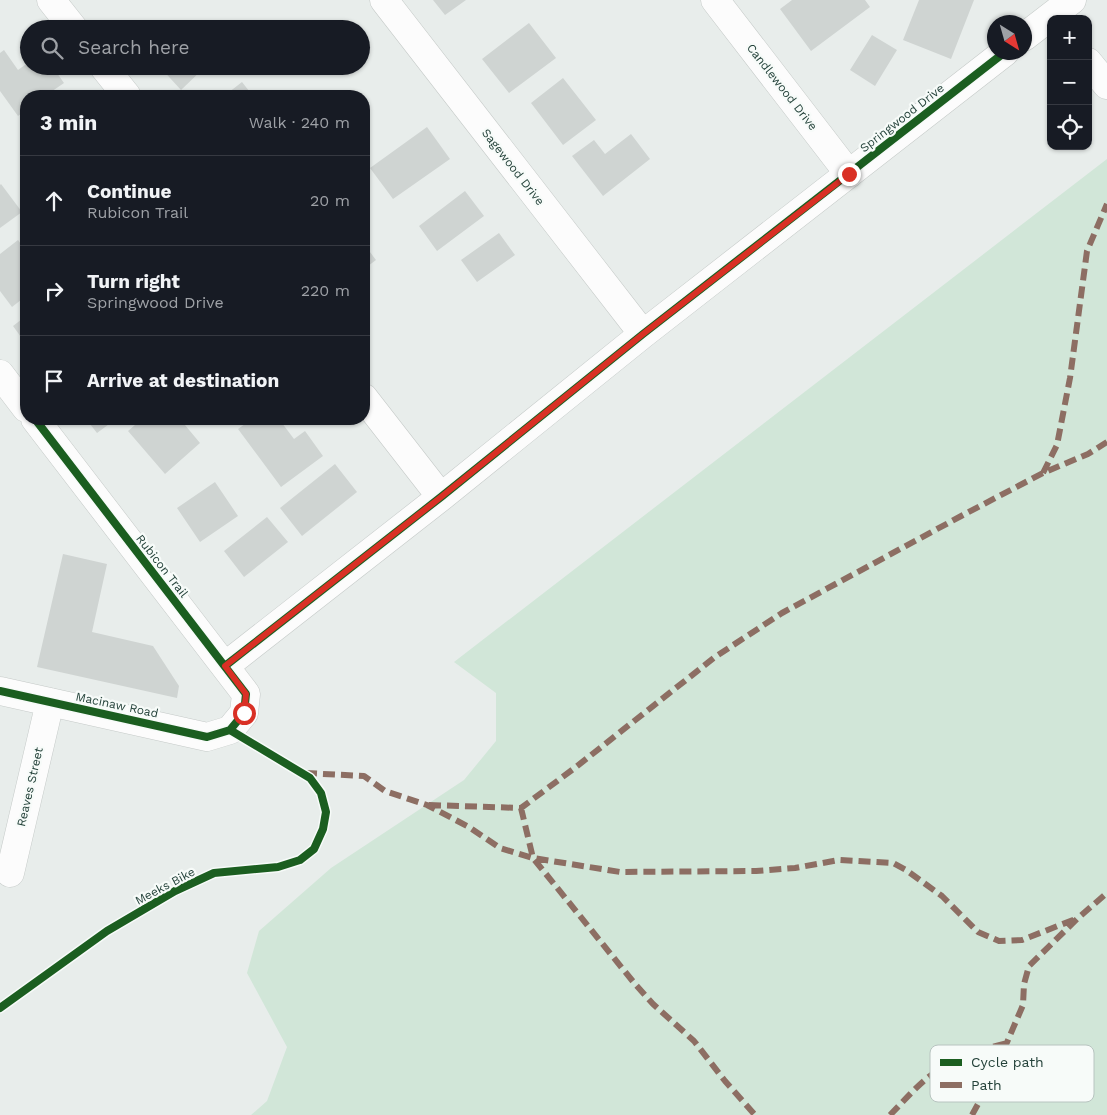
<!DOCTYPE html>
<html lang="en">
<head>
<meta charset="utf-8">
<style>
	body { margin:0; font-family:"Work Sans",sans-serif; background:#242831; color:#f1f3f6 }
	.controls { position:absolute; right:15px; top:15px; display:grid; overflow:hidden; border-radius:10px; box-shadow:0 1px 4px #0004 }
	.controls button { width:45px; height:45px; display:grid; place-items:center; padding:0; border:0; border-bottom:1px solid #363941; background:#171b24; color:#f1f3f6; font:25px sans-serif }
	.compass { position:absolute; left:987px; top:15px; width:45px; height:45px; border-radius:50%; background:#171b24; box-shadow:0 1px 4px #0004; rotate:143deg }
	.stop { position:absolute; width:15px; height:15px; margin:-11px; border:4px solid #d93025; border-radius:50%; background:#fff }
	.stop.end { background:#d93025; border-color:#fff; box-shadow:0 1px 5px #0008 }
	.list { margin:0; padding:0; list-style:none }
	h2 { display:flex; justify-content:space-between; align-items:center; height:65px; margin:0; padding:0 20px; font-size:21px }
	h2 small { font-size:16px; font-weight:400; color:#9ea1a6 }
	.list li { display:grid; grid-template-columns:32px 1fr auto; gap:15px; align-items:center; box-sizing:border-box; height:90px; padding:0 20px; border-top:1px solid #363941 }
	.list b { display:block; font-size:19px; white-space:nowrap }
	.list p { margin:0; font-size:16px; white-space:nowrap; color:#9ea1a6 }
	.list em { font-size:16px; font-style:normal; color:#9ea1a6 }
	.icon { flex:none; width:28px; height:28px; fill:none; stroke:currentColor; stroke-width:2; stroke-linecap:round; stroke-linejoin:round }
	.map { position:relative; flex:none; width:1107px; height:1115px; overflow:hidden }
	.search { position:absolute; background:#171b24; box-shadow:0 1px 4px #0004; left:20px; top:20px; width:350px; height:55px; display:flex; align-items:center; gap:12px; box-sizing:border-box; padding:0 18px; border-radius:28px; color:#9ea1a6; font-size:19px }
	.panel { position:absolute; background:#171b24; box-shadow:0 1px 4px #0004; left:20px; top:90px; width:350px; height:335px; border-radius:20px }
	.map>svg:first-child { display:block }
</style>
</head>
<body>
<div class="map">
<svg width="1107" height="1115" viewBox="0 0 1107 1115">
	<rect width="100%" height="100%" fill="#e8edeb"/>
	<path fill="#d1e6d8" d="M 1107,159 L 1107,1115 L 251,1115 L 267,1101 L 287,1047 L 247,973 L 259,931 L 331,868 L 464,780 L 496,741 L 496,693 L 454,662 Z"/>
	<path fill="#cfd4d2" d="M 433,0 L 466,0 L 445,15 Z
		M 792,0 L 865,0 L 870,7 L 811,51 L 780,9 Z
		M 919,0 L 974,0 L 951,59 L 903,40 Z
		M 529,23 L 556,58 L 509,93 L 482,59 Z
		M 872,35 L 897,50 L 875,86 L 850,70 Z
		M 4,50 L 18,70 L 29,62 L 29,66 L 52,66 L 64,83 L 45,96 L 26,96 L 26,110 L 18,116 L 0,91 L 0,53 Z
		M 159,66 L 206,66 L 181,90 Z
		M 563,78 L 596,120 L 563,145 L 531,103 Z
		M 242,82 L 253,96 L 224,96 Z
		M 427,127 L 450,159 L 393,199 L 370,168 Z
		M 631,134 L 650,159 L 603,196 L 572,156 L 594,140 L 605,154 Z
		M 1,184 L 22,212 L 0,228 L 0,185 Z
		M 465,191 L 484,216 L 437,251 L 419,226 Z
		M 499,233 L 515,255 L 477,282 L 461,260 Z
		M 18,240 L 26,251 L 26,296 L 12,307 L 0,291 L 0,254 Z
		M 364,244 L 376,260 L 364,269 Z
		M 26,316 L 26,344 L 13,326 Z
		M 86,419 L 116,419 L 97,433 Z
		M 142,419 L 180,419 L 200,443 L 165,474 L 128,431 Z
		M 252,419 L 279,419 L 294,439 L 305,431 L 323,456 L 281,487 L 238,429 Z
		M 335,464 L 357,492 L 302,536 L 280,508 Z
		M 215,482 L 238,516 L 200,542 L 177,508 Z
		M 267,517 L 288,542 L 244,577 L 224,551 Z
		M 63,554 L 107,564 L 92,632 L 153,646 L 179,686 L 177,698 L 37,667 Z"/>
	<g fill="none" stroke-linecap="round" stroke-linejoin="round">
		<defs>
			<path id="minor" d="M 51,0 L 74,29
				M 384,0 L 643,334
				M 715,0 L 849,174
				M 1024,37 L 1072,0
				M 1088,62 L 1107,85
				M 103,66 L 127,96
				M 0,374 L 26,408
				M 364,398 L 441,497
				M 225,666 L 441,497 L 643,334 L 1005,52
				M 0,691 L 207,737 L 230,730 L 244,713 L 246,694 L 35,419
				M 10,873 L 50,702"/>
		</defs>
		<use href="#minor" stroke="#c5cac8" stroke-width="29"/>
		<use href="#minor" stroke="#fcfcfc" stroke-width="28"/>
		<path stroke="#8d6e63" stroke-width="6" stroke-dasharray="12 6" stroke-linecap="butt" d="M 1043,473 L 1057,445 L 1070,378 L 1087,251 L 1107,204
			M 305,773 L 364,776 L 385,791 L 427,805 L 469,827 L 500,848 L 533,858 L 620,872 L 756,871 L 795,868 L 839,860 L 893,863 L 906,870 L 942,896 L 978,932 L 999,941 L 1022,940 L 1078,918
			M 429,805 L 521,808 L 576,767 L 715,657 L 782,613 L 963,515 L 1043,473 L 1088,454 L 1107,442
			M 521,808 L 533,858 L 635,984 L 653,1004 L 694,1041 L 725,1081 L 755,1115
			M 890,1115 C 902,1103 913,1090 926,1079 C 949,1060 980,1050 1007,1043
			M 972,1115 L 990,1082 L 1023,1005 L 1024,984 L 1029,966 L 1078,918 L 1107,893"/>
		<defs>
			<path id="cycleway" d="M 35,419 L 246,694 L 244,713 L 230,730
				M 225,666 L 441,497 L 643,334 L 1005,52
				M 0,691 L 207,737 L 230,730
				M 0,1008 L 107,931 L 175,891 L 214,873 L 278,867 L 300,860 L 314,849 L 323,829 L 326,812 L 321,793 L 310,778 L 230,730"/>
		</defs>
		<use href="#cycleway" stroke="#f7fbf9" stroke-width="11"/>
		<use href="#cycleway" stroke="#1b5e20" stroke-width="8"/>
	</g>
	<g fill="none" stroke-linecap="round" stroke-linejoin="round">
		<path stroke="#d93025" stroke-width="6" d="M 244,713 L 246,694 L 225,666 L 441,497 L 643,334 L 849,174"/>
	</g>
	<g text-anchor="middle" stroke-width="4.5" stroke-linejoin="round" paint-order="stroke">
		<g font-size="12" fill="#24423a" stroke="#f7fbf9">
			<text transform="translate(782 87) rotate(52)" y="4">Candlewood Drive</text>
			<text transform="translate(902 118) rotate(-38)" y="4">Springwood Drive</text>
			<text transform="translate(513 167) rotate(52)" y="4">Sagewood Drive</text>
			<text transform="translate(162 566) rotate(52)" y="4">Rubicon Trail</text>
			<text transform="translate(117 705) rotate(12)" y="4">Macinaw Road</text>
			<text transform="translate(30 787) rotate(-77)" y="4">Reaves Street</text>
			<text transform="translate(165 886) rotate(-28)" y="4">Meeks Bike</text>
		</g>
	</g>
	<rect x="930" y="1045" width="164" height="57" rx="8" fill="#f7fbf9" stroke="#b8c4c0" stroke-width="1"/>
	<rect x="940" y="1059" width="22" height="7" fill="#1b5e20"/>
	<rect x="940" y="1082" width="22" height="6" fill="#8d6e63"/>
	<g font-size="14" fill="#24423a">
		<text x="971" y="1067">Cycle path</text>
		<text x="971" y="1090">Path</text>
	</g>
</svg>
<div class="controls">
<button>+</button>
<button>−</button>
<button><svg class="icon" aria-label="locate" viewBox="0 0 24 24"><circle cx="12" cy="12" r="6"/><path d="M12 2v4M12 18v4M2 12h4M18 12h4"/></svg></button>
</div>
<svg class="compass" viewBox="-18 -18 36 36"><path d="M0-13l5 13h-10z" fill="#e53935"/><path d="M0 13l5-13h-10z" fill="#9ea1a6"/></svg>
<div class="stop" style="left:244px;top:713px"></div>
<div class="stop end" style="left:849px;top:174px"></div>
<div class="search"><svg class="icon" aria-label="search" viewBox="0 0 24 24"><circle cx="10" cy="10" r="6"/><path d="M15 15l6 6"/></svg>Search here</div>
<section class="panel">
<h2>3 min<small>Walk · 240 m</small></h2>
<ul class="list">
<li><svg class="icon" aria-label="ahead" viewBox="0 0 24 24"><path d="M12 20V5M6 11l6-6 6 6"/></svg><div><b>Continue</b><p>Rubicon Trail</p></div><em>20 m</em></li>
<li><svg class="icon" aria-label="right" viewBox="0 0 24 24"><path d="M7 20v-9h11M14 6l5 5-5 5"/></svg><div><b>Turn right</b><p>Springwood Drive</p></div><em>220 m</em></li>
<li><svg class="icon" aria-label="arrive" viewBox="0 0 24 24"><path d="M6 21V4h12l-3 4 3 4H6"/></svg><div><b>Arrive at destination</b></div></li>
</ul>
</section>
</div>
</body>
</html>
